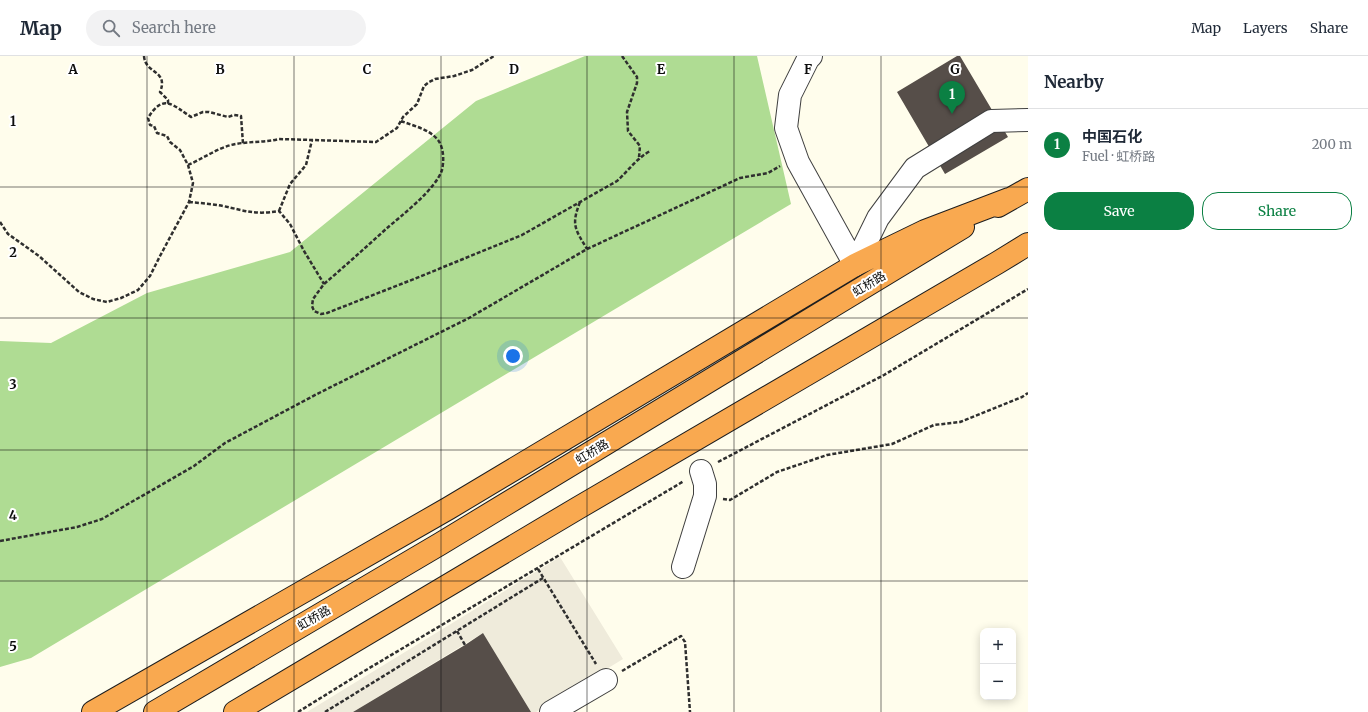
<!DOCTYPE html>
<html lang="en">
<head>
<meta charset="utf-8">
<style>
	body { margin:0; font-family:Merriweather,"Noto Sans SC",serif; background:#f2f2f3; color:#1f2937 }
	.controls { position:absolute; right:12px; bottom:12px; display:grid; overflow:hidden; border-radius:8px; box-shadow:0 2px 10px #0003 }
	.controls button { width:36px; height:36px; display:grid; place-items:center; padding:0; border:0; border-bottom:1px solid #e0e1e3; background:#fff; color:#1f2937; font:20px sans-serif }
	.you { position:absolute; left:513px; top:300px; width:14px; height:14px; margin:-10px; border:3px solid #fff; border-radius:50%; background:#1a73e8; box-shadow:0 0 0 6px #1a73e833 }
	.badge { display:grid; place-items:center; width:26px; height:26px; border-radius:50%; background:#0b8043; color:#fff; font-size:13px; font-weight:700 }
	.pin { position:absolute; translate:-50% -33px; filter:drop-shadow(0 1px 2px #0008) }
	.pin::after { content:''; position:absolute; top:21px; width:14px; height:12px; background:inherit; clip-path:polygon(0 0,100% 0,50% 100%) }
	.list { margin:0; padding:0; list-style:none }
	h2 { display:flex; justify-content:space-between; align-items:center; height:52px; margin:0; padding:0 16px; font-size:17px }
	h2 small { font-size:13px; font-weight:400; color:#747a83 }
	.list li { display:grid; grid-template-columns:26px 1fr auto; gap:12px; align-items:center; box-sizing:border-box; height:72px; padding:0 16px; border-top:1px solid #e0e1e3 }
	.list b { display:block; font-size:15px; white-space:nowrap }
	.list p { margin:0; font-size:13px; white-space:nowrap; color:#747a83 }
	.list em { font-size:13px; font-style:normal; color:#747a83 }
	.actions { display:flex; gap:8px; padding:12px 16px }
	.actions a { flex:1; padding:9px 0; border:1px solid #0b8043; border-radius:16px; text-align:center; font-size:14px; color:#0b8043 }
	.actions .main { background:#0b8043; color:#fff }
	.icon { flex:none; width:22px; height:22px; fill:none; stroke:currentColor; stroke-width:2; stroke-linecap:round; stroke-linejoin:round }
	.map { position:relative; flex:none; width:1028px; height:656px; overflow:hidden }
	header { display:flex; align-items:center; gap:24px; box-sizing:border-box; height:56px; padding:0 20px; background:#fff; border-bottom:1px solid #e0e1e3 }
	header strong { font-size:19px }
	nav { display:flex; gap:22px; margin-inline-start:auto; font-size:14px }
	.search { width:280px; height:36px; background:#f2f2f3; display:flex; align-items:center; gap:10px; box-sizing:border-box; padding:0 14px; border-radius:22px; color:#747a83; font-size:15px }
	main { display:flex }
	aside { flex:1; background:#fff }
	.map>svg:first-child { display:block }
</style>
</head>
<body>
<header>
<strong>Map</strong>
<div class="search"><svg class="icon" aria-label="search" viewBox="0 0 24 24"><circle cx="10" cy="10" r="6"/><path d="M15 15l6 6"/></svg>Search here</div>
<nav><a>Map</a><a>Layers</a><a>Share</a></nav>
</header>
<main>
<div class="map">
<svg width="1028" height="656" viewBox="0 0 1028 656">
	<rect width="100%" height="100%" fill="#fffdec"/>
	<path fill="#afdc93" d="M 585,0 L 757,0 L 791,148 L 31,602 L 0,611 L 0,285 L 51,287 L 147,237 L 290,196 L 476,45 Z"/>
	<path fill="#efebdb" d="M 560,501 L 623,603 L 536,656 L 530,656 L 483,577 L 353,656 L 307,656 Z"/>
	<path fill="#564e49" d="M 957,0 L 960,0 L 1008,81 L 945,118 L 897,36 Z
		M 483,577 L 531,656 L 353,656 L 465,589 Z"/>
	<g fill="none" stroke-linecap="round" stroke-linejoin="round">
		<defs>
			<path id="minor" d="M 811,0 L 808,3 L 790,39 L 786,72 L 798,106 L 855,209
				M 855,209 L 878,162 L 915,112 L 991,65 L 1028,64
				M 683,511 L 705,440 L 705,428 L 701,415
				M 551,656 L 606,624"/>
			<path id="highway" d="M 998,150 L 1028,133
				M 93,656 L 449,452 L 855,209 L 925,175 L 1009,143
				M 155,656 L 440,488 L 963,171
				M 235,656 L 578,452 L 997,207 L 1028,188"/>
		</defs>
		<use href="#minor" stroke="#404040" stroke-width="24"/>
		<use href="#highway" stroke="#1e1e1e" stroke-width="24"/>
		<path stroke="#2f2f2f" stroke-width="2.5" stroke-dasharray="4 2" stroke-linecap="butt" d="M 144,0 C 145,18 169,14 160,36 L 168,44 L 168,48
			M 622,0 L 637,21 L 637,27 L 627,56 L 628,75 L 640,90 L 639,101
			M 401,65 C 414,70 429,73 438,84 C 444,92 444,105 442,114 C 436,133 401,160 386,173 C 365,192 345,210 324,228 L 313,243 L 312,250 L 314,255 L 321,258 L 327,257 L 414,223 L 522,179 L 617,125 C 629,114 636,103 650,95
			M 188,109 C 202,103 216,93 231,89 C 247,85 263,87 279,83 L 376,86 L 397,72 L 403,61 L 417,48 L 424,30 L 429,26 L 435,23 L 454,20 L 472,14 L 494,0
			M 189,146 C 200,147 212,148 223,150 C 246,155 255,159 279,155 L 290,168 L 304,195 L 324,228
			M 580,146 C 571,169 575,173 587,193
			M 279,155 L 290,128 L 306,109 L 312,84
			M 0,166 L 8,178 L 39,200 L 79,236 L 93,243 L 107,246 L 121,242 L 138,234 L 150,220 L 160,200 L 189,146 L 193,127 L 188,109 L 180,94 L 170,86 L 167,80 L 157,77 L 154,70 L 150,69 L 148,62 C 163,37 173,49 191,61 L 203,56 L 209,56 L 228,61 L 234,59 L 241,60 L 243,88
			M 718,406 L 884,319 L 1028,233
			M 723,443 L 730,444 L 777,416 L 827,399 L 892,388 L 934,369 L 960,366 L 1022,341 L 1028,337
			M 0,485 L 77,471 L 102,463 L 194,410 L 225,387 L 317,338 L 469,262 L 587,193 L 740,122 L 768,117 L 780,110
			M 538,513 L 596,608
			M 457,575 L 465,589
			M 622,615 L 681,580 L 685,586 L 690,656
			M 298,656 L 361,617 L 684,425
			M 325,656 L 543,522"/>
		<use href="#minor" stroke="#fff" stroke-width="22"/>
		<use href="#highway" stroke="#f9a950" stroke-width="22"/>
	</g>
	<path fill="none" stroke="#0d0d0d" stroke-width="1" stroke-opacity="0.55" d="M 147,0 L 147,656M 294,0 L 294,656M 441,0 L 441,656M 587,0 L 587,656M 734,0 L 734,656M 881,0 L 881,656M 0,131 L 1028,131M 0,262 L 1028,262M 0,394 L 1028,394M 0,525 L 1028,525"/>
	<g text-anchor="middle" stroke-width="4" stroke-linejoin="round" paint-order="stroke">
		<g font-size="12" fill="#0d0d0d" stroke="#fff">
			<text transform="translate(869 228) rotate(-31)" y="4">虹桥路</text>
			<text transform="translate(592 396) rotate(-31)" y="4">虹桥路</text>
			<text transform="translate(314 562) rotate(-30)" y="4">虹桥路</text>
		</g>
	</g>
	<g font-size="13" text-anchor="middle" font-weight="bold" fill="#0d0d0d" stroke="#fff" stroke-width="4" stroke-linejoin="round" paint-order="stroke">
		<text x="73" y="18">A</text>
		<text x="220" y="18">B</text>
		<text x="367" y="18">C</text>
		<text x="514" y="18">D</text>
		<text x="661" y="18">E</text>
		<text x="808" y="18">F</text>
		<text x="955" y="18">G</text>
		<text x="13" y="70">1</text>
		<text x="13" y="201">2</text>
		<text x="13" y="333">3</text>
		<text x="13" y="464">4</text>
		<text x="13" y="595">5</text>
	</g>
</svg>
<div class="controls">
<button>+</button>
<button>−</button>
</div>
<div class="you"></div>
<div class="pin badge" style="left:952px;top:58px">1</div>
</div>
<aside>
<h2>Nearby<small></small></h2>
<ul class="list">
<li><span class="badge">1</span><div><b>中国石化</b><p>Fuel · 虹桥路</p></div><em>200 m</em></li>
</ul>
<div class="actions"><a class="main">Save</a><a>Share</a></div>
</aside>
</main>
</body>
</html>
